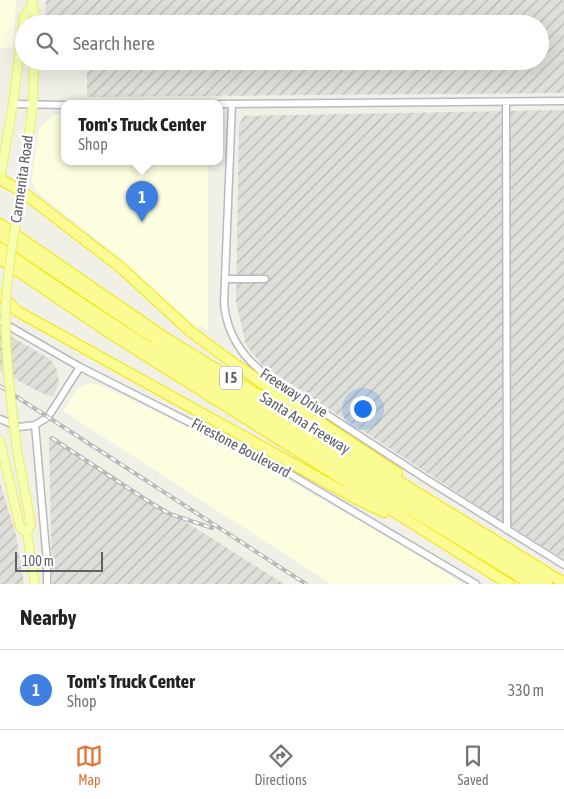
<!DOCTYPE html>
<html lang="en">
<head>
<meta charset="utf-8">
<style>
	body { margin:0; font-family:"Asap Condensed",sans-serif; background:#f6f6f6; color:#222 }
	.scale { position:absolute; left:15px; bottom:12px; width:88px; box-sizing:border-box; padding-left:5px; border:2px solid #5f6067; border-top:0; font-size:14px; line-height:18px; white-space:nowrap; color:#5f6067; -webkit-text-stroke:4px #fff; paint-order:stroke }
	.you { position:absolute; left:362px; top:408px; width:18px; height:18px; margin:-12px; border:4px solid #fff; border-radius:50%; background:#1a73e8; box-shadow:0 0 0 8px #1a73e833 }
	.badge { display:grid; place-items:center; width:32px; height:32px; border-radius:50%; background:#e77237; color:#fff; font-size:16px; font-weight:700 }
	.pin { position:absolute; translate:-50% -41px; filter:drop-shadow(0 1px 2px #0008) }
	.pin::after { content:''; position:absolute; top:26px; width:18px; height:15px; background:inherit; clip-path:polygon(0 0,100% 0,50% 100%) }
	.popup { position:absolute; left:61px; top:100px; width:162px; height:65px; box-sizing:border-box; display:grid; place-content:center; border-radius:10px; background:#fff; filter:drop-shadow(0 1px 4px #0005); font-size:16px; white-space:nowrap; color:#767676 }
	.popup b { font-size:19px; color:#222 }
	.popup::after { content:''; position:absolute; left:50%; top:100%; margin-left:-10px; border:10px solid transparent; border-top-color:#fff }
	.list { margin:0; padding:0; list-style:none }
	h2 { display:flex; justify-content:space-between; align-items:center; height:65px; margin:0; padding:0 20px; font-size:21px }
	h2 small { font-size:16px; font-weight:400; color:#767676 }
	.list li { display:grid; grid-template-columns:32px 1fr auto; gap:15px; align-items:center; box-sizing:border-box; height:80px; padding:0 20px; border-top:1px solid #e0e0e0 }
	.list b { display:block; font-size:19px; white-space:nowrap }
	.list p { margin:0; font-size:16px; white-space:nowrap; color:#767676 }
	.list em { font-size:16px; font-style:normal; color:#767676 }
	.icon { flex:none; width:28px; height:28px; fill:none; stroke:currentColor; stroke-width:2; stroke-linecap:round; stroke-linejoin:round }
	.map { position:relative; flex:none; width:564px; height:584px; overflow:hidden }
	.search { position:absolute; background:#fff; box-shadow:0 5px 20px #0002; left:15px; right:15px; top:15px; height:55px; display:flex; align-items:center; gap:12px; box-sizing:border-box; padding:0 18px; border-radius:28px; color:#767676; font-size:19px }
	.sheet { height:145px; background:#fff }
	nav { display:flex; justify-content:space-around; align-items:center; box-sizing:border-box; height:70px; border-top:1px solid #e0e0e0; background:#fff; font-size:14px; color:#767676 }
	nav a { display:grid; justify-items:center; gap:2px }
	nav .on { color:#e77237 }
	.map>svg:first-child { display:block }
</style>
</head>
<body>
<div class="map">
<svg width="564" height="584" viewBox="0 0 564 584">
	<defs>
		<pattern id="industrial-furrows" width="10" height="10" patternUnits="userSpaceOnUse" patternTransform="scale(1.25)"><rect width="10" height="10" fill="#dfdfd9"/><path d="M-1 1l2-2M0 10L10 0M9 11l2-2" fill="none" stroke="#b8b8b4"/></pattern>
	</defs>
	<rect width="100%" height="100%" fill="#f0f0e7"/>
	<path fill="#fdfddf" d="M 0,0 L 16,0 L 13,48 L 0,48 Z
		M 55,114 L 64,114 L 64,161 L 208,161 L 208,331 L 200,325 L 197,329 L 122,260 L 37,192 L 32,182 L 32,176 L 39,129 Z
		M 91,383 L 100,385 L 130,399 L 244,455 L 396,542 L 463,584 L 331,584 L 63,411 L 76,390 L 84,385 Z"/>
	<path fill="url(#industrial-furrows)" d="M 46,0 L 564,0 L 564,93 L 87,97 L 87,61 L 540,61 L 540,24 L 45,24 Z
		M 564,110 L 564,559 L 487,512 L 262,365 L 246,345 L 236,302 L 239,125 L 244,116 Z
		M 0,330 L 50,359 L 57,370 L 59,383 L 53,396 L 46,395 L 26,385 L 0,370 Z
		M 49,437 L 51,437 L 284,584 L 52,584 Z
		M 0,483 L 16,535 L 24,584 L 0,584 Z"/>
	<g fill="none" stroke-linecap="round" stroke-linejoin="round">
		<defs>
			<path id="minor" d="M 506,102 L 507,530
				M 13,104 L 64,105
				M 220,104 L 564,101
				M 232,104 L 224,304 C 227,334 242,357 266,375 L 426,479 L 564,565
				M 225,279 L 265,279
				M 0,321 L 80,367 L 280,468 L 476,584
				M 0,419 L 19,427 L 35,425 L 48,417 L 80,367
				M 35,425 L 47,562 L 47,584"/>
			<path id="major" d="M 32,0 C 32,8 36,15 36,24
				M 0,180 L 13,104 L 24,17 L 32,5
				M 21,191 L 33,104 L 34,61
				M 0,441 L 20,527 L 27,533
				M 17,450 L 31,524 L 27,533 L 35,584"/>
			<path id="highway" d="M 0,179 L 21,191 L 119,266 L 190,331 L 229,360 L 294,405 L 397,473
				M 0,224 L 164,337 L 564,583
				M 0,235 L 191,363 L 547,584
				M 0,248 C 172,368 353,473 531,584
				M 0,259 L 113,335 L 509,584
				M 0,295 L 17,311 L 353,497 L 384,512"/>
		</defs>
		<use href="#minor" stroke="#b9bac0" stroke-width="9"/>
		<use href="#major" stroke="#f0ec61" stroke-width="10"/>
		<use href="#highway" stroke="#f4e604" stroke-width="12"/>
		<use href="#minor" stroke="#fff" stroke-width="6"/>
		<use href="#major" stroke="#f6feaf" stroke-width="8"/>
		<use href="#highway" stroke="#fbfb93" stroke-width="10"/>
		<defs>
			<path id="rail" d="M 0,386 L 306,584
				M 52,438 L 151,503 L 170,514 L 212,528"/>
		</defs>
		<use href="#rail" stroke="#b9b9ba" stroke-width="4"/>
		<use href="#rail" stroke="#fff" stroke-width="2" stroke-dasharray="5.5" stroke-linecap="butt"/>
		<defs>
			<path id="major-bridge" d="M 17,450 C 11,401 4,351 6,301 C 8,264 15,228 21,191"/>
		</defs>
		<use href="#major-bridge" stroke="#f0ec61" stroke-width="10" stroke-linecap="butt"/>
		<use href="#major-bridge" stroke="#f6feaf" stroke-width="8"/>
	</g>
	<g text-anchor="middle" stroke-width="5" stroke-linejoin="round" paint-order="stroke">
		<rect fill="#fff" stroke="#8f9095" stroke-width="1" x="220" y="366.5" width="22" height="23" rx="4"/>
		<g font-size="14" font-weight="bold" fill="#5f6067">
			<text x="231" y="383">I 5</text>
		</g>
		<g font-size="15" fill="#5f6067" stroke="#fff">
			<text transform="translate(22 179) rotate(-82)" y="5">Carmenita Road</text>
			<text transform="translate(294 393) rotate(33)" y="5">Freeway Drive</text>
			<text transform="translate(305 423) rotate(32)" y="5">Santa Ana Freeway</text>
			<text transform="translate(241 448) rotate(28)" y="5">Firestone Boulevard</text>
		</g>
	</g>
</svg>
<div class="scale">100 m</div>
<div class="you"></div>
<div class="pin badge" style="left:142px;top:222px;background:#3f7fe0">1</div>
<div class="popup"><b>Tom's Truck Center</b>Shop</div>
<div class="search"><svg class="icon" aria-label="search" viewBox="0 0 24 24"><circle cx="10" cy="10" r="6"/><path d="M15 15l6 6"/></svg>Search here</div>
</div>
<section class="sheet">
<h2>Nearby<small></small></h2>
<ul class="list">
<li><span class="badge" style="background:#3f7fe0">1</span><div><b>Tom's Truck Center</b><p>Shop</p></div><em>330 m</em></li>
</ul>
</section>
<nav>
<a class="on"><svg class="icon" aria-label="map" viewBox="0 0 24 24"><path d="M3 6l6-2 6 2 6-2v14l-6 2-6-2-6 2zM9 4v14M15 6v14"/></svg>Map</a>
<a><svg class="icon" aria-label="directions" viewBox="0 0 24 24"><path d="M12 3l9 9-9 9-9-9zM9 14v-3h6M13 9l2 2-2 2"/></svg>Directions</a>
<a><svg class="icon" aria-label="saved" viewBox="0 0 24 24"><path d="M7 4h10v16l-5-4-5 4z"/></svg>Saved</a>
</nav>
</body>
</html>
